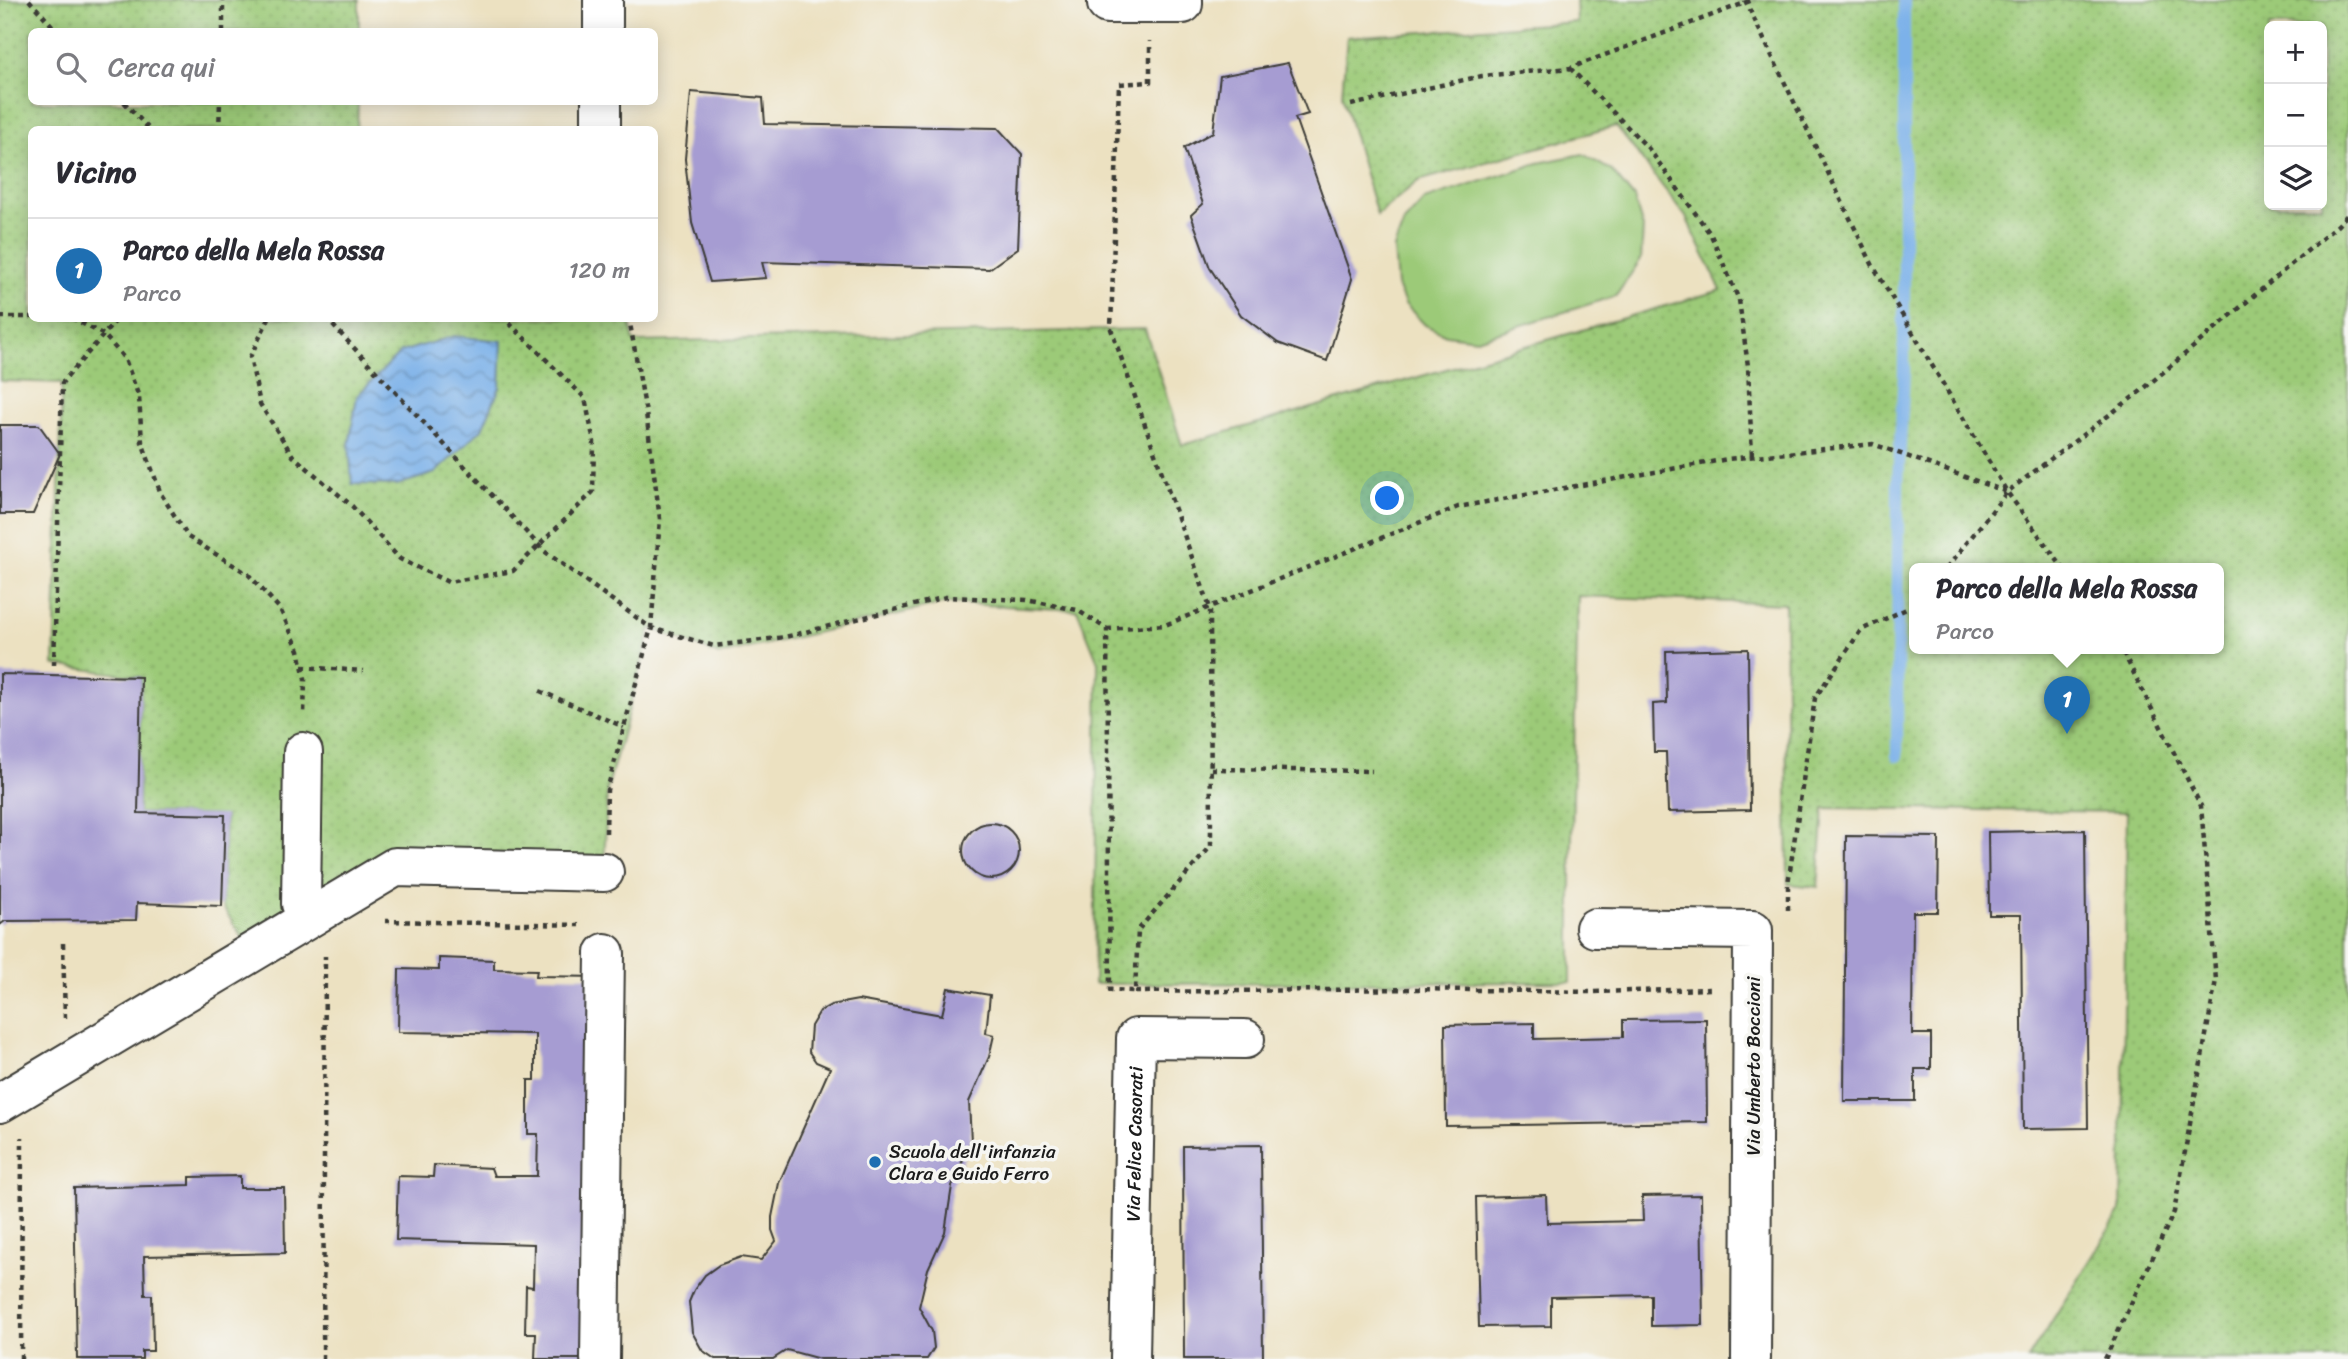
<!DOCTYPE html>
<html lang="it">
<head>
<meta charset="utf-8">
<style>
	body { margin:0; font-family:Sriracha,sans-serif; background:#f7f7f7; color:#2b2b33 }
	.controls { position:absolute; right:21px; top:21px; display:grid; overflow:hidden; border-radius:10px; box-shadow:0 4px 18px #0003 }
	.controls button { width:63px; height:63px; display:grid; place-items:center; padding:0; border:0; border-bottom:2px solid #e1e1e2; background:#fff; color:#2b2b33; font:35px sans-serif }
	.you { position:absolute; left:1388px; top:499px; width:24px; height:24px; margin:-18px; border:5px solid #fff; border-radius:50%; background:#1a73e8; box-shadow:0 0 0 10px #1a73e833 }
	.badge { display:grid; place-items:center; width:46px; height:46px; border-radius:50%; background:#1f6fb2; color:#fff; font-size:23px; font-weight:700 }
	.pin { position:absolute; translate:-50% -58px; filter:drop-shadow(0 2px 4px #0008) }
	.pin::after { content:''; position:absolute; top:37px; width:24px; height:21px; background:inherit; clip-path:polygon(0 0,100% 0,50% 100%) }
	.popup { position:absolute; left:1909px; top:563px; width:315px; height:91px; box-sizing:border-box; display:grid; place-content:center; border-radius:10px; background:#fff; filter:drop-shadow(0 2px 5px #0005); font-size:23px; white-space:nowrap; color:#7c7c81 }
	.popup b { font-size:26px; color:#2b2b33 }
	.popup::after { content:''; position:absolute; left:50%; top:100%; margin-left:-14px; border:14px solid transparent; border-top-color:#fff }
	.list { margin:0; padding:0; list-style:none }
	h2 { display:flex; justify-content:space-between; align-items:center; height:91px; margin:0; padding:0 28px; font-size:30px }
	h2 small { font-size:23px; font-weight:400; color:#7c7c81 }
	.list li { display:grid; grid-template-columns:46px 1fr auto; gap:21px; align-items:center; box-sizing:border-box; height:105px; padding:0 28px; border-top:2px solid #e1e1e2 }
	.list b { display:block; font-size:26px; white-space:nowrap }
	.list p { margin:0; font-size:23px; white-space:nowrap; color:#7c7c81 }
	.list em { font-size:23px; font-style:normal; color:#7c7c81 }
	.icon { flex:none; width:38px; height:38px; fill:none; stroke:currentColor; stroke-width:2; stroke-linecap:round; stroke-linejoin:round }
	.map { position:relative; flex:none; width:2348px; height:1359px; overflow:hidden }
	.search { position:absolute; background:#fff; box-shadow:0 4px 18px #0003; left:28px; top:28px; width:630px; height:77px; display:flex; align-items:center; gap:18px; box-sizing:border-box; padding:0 24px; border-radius:10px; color:#7c7c81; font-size:26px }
	.panel { position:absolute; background:#fff; box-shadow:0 4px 18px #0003; left:28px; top:126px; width:630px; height:196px; border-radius:10px }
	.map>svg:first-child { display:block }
</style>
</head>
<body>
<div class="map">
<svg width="2348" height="1359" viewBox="0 0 2348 1359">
	<defs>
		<pattern id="park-dots" width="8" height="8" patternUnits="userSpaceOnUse" patternTransform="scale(1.75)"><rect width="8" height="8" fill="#9cca78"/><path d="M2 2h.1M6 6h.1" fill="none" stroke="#86ad67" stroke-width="1.8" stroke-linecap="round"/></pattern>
		<pattern id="water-waves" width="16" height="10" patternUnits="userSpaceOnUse" patternTransform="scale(1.75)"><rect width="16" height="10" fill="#7bb1e9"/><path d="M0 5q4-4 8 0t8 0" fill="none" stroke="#648fbc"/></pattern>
	</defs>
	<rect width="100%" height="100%" fill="#f6f6f2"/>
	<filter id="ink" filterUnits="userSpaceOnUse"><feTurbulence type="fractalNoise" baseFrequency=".0143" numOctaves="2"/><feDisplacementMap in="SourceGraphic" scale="14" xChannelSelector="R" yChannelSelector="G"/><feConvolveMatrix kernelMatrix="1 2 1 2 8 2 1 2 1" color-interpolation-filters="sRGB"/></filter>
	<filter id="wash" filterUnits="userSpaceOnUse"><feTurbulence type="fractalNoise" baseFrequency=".00686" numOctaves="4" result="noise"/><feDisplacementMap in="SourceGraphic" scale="28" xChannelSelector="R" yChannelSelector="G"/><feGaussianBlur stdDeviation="1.57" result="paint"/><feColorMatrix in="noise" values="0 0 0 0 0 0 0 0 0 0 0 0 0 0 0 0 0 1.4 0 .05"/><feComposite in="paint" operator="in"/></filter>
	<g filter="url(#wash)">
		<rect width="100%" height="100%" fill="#ece1c1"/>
		<path fill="#9cca78" stroke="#5c734a" stroke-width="2" d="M 1583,154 L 1612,171 L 1634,198 L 1643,228 L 1641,259 L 1616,296 L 1477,339 L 1446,335 L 1425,325 L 1405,304 L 1397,286 L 1394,248 L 1404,222 L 1424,200 L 1538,163 Z"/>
		<path fill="url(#park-dots)" stroke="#5c734a" stroke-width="2" fill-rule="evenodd" d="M 0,0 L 359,0 L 359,31 L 32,32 L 32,102 L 358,102 L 357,129 L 32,130 L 32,318 L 629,318 L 634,342 L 1145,329 L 1182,445 L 1721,290 L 1686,217 L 1616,126 L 1418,181 L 1377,215 L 1342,95 L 1347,37 L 1577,22 L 1576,0 L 2348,0 L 2348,1359 L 2028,1359 L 2121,1211 L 2127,812 L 1824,808 L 1818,887 L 1788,884 L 1785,604 L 1578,596 L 1571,876 L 1571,982 L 1094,984 L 1098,662 L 1077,610 L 946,603 L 719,655 L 651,628 L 607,790 L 604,872 L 395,867 L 252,952 L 222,906 L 225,816 L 138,813 L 141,677 L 54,665 L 62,383 L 0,381 ZM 2269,26 L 2322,26 L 2322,205 L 2269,205 ZM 1915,568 L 2219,568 L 2219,648 L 1915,648 Z"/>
		<path fill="url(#water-waves)" stroke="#4c6682" stroke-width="2" d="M 454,336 L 502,341 L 500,387 L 482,429 L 435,473 L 397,485 L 352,484 L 349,445 L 357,396 L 401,352 Z"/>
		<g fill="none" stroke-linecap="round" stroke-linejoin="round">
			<path stroke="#7bb1e9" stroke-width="12" d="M 1897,756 L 1898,482 L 1904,373 L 1904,0"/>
		</g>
		<g id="blocks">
			<path fill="#a69cd2" d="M 1288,63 L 1308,114 L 1295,118 L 1352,279 L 1327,361 L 1278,343 L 1241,315 L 1210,268 L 1191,215 L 1203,204 L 1184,148 L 1213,132 L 1220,76 Z
				M 691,92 L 763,98 L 765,124 L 998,128 L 1022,154 L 1018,248 L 989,269 L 762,262 L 766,278 L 710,282 L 692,223 L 685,159 Z
				M 0,425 L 39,425 L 60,454 L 33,514 L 0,514 Z
				M 1748,649 L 1750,810 L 1668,812 L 1666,752 L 1654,752 L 1653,704 L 1667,703 L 1666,651 Z
				M 0,674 L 141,677 L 138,813 L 225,815 L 222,906 L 137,903 L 136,920 L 5,921 L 0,925 Z
				M963 851a28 28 0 1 1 56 0a28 28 0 1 1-56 0Z
				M 2085,830 L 2088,1128 L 2023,1129 L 2021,915 L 1989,915 L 1988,832 Z
				M 1846,836 L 1939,837 L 1938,912 L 1913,912 L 1912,1034 L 1931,1034 L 1931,1069 L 1915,1069 L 1915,1101 L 1844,1101 Z
				M 439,958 L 494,960 L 494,969 L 537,970 L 536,976 L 601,977 L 595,1359 L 535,1359 L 536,1333 L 525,1333 L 526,1286 L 533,1287 L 534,1244 L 396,1240 L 398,1176 L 433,1177 L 434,1165 L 491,1168 L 494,1176 L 537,1176 L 538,1134 L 528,1134 L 528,1080 L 535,1080 L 535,1034 L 398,1032 L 399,969 L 439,970 Z
				M 948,988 L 990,995 L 986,1033 L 994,1035 L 989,1057 L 969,1102 L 971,1141 L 952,1186 L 945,1232 L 928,1269 L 919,1307 L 932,1331 L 934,1348 L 927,1359 L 820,1359 L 787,1350 L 773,1359 L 715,1359 L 702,1350 L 692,1332 L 689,1302 L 694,1290 L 705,1275 L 719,1265 L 741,1257 L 761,1260 L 776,1241 L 772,1230 L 772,1217 L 779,1183 L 830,1068 L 816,1062 L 809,1052 L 811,1026 L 820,1011 L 831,1005 L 858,1000 L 942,1015 Z
				M 1706,1019 L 1707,1122 L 1446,1126 L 1445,1025 L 1534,1023 L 1534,1039 L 1623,1037 L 1623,1020 Z
				M 1261,1145 L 1263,1359 L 1184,1359 L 1183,1146 Z
				M 240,1176 L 240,1188 L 284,1188 L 285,1253 L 144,1256 L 145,1295 L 152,1295 L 153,1351 L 142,1351 L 142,1359 L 77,1359 L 74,1188 L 190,1185 L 190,1177 Z
				M 1546,1195 L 1547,1223 L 1643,1221 L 1642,1196 L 1701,1195 L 1703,1325 L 1651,1326 L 1651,1295 L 1551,1297 L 1551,1326 L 1479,1327 L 1476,1197 Z"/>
		</g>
	</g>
	<g filter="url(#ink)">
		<use href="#blocks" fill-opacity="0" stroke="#3b3a35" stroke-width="2"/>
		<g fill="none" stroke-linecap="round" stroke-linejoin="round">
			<defs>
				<g id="minor">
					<path d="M 1107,0 L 1107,4 L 1183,4 L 1183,0"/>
					<path d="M 603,32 L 603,0"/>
					<path d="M 601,126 L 601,102"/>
					<path d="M 303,752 L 301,904 L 308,918"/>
					<path d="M 1595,928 L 1753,930 L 1751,1359"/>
					<path d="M 0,1103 L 395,867 L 604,872"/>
					<path d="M 600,1359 L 605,953"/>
					<path id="s1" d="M 1130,1359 L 1136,1038 L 1245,1039"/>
				</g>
			</defs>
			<use href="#minor" stroke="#3b3a35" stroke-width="42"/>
			<path stroke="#3b3a35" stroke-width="4.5" stroke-dasharray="5 5" stroke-linecap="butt" d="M 29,0 L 58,32
				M 1745,0 L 1872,264 L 2007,492 L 2063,568
				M 223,32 L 223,0
				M 1570,68 L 1649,149 L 1711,235 L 1739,300 L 1748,366 L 1752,457
				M 124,102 L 150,130
				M 1351,105 L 1482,76 L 1570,68 L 1753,0
				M 219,130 L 220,102
				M 0,317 L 32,317
				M 72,318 L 104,335 L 125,359 L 139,397 L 142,442 L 161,494 L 188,537 L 248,574 L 280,609 L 299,650 L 305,679 L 304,716
				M 269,318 L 250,357 L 260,404 L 293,456 L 352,506 L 400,559 L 448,582 L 513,571 L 593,492 L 594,442 L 585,398 L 504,318
				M 326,318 L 544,551 L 651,628 L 714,646 L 785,637 L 946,597 L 1027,600 L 1077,610 L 1107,629 L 1110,990 L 1135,991 L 1138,930 L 1211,846 L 1210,608 L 1111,329 L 1119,84 L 1150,82 L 1150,41
				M 1947,568 L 2007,492 L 2141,391 L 2338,225 L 2348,214
				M 1107,629 L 1165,625 L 1458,507 L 1728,459 L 1873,444 L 2007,492
				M 54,665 L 62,383 L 118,318
				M 302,667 L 363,671
				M 540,691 L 624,727
				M 1211,769 L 1372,771
				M 606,833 L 607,790 L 651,628 L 660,519 L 646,413 L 629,318
				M 1788,910 L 1788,884 L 1815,698 L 1861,630 L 1915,605
				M 385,921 L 579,925
				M 63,943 L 65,1019
				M 1135,992 L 1417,989 L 1590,992 L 1713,989
				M 21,1359 L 22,1137
				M 323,1359 L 325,956
				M 2105,1359 L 2174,1212 L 2216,980 L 2201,806 L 2121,648"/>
			<use href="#minor" stroke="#fff" stroke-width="38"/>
		</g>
	</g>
	<circle fill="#1f6fb2" stroke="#f6f6f2" stroke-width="2.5" cx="875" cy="1162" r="7"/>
	<g text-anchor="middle" stroke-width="7" stroke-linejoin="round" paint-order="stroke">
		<g font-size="19" fill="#1c1c1c" stroke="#f6f6f2">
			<text transform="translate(1753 1066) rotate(-90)" y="7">Via Umberto Boccioni</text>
			<text dy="7" stroke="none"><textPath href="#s1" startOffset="215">Via Felice Casorati</textPath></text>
		</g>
		<g font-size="19" fill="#1c1c1c" stroke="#f6f6f2" text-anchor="start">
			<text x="889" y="1158">Scuola dell'infanzia<tspan x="889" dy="22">Clara e Guido Ferro</tspan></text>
		</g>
	</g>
</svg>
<div class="controls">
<button>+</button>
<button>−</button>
<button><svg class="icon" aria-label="layers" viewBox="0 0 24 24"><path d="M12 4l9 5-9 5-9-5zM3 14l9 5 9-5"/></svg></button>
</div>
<div class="you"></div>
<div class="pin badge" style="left:2067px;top:734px">1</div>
<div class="popup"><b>Parco della Mela Rossa</b>Parco</div>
<div class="search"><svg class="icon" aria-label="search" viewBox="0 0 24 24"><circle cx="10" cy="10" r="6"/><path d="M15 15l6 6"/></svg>Cerca qui</div>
<section class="panel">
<h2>Vicino<small></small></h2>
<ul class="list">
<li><span class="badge">1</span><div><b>Parco della Mela Rossa</b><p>Parco</p></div><em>120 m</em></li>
</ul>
</section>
</div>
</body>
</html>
